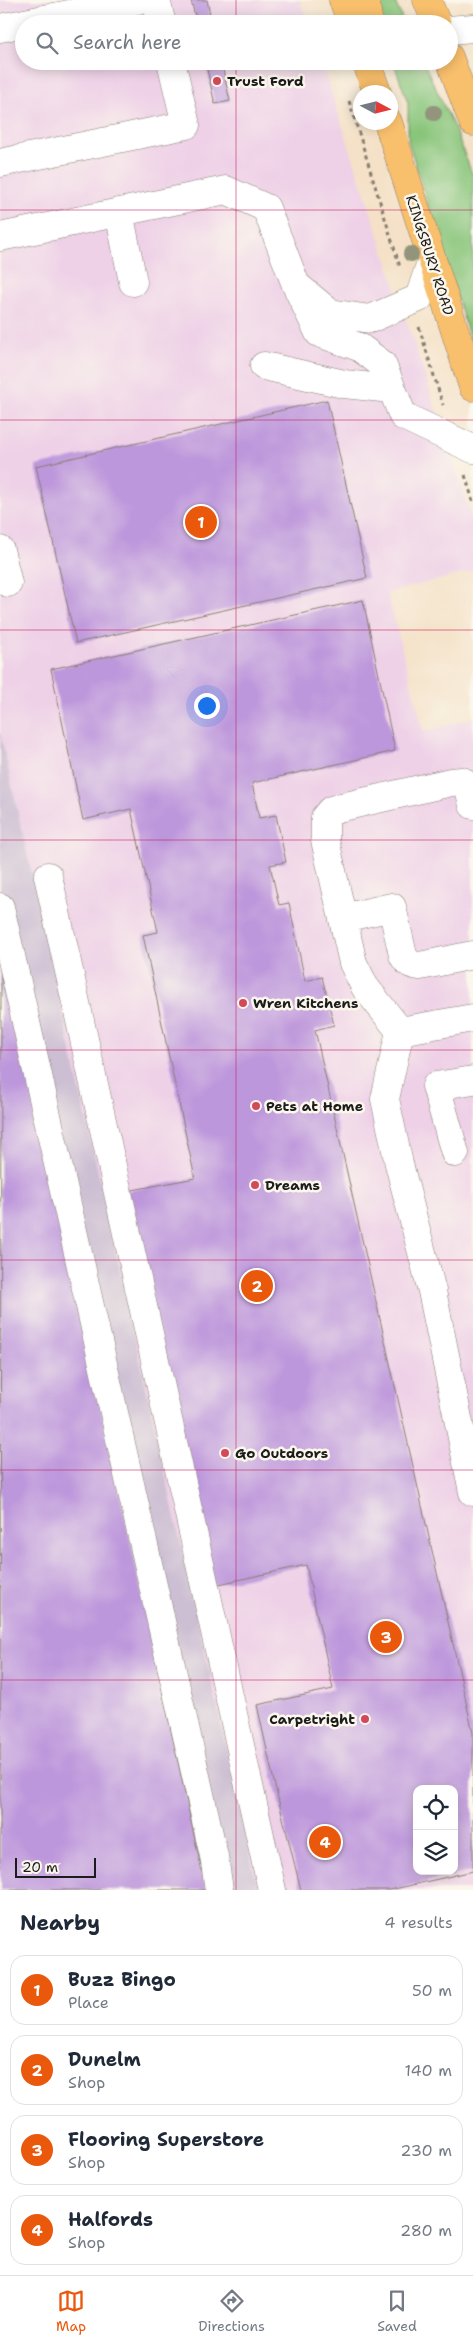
<!DOCTYPE html>
<html lang="en">
<head>
<meta charset="utf-8">
<style>
	body { margin:0; font-family:"Shantell Sans",sans-serif; background:#f2f2f3; color:#1f2937 }
	.controls { position:absolute; right:15px; bottom:15px; display:grid; overflow:hidden; border-radius:10px; box-shadow:0 2px 12px #0003 }
	.controls button { width:45px; height:45px; display:grid; place-items:center; padding:0; border:0; border-bottom:1px solid #e0e1e3; background:#fff; color:#1f2937; font:25px sans-serif }
	.compass { position:absolute; left:353px; top:85px; width:45px; height:45px; border-radius:50%; background:#fff; box-shadow:0 2px 12px #0003; rotate:97deg }
	.scale { position:absolute; left:15px; bottom:12px; width:81px; box-sizing:border-box; padding-left:5px; border:2px solid #1c1c1c; border-top:0; font-size:14px; line-height:18px; white-space:nowrap; color:#1c1c1c; -webkit-text-stroke:4px #fbf7ec; paint-order:stroke }
	.you { position:absolute; left:206px; top:705px; width:18px; height:18px; margin:-12px; border:4px solid #fff; border-radius:50%; background:#1a73e8; box-shadow:0 0 0 8px #1a73e833 }
	.badge { display:grid; place-items:center; width:32px; height:32px; border-radius:50%; background:#ea580c; color:#fff; font-size:16px; font-weight:700 }
	.pin { position:absolute; translate:-50% -50%; border:2px solid #fff; box-shadow:0 1px 5px #0006 }
	.list { margin:0; padding:0; list-style:none }
	h2 { display:flex; justify-content:space-between; align-items:center; height:65px; margin:0; padding:0 20px; font-size:21px }
	h2 small { font-size:16px; font-weight:400; color:#747a83 }
	.list li { display:grid; grid-template-columns:32px 1fr auto; gap:15px; align-items:center; box-sizing:border-box; height:70px; margin:0 10px 10px; padding:0 10px; border:1px solid #e0e1e3; border-radius:15px }
	.list b { display:block; font-size:19px; white-space:nowrap }
	.list p { margin:0; font-size:16px; white-space:nowrap; color:#747a83 }
	.list em { font-size:16px; font-style:normal; color:#747a83 }
	.icon { flex:none; width:28px; height:28px; fill:none; stroke:currentColor; stroke-width:2; stroke-linecap:round; stroke-linejoin:round }
	.map { position:relative; flex:none; width:473px; height:1890px; overflow:hidden }
	.search { position:absolute; background:#fff; box-shadow:0 2px 12px #0003; left:15px; right:15px; top:15px; height:55px; display:flex; align-items:center; gap:12px; box-sizing:border-box; padding:0 18px; border-radius:28px; color:#747a83; font-size:19px }
	.sheet { height:385px; background:#fff }
	nav { display:flex; justify-content:space-around; align-items:center; box-sizing:border-box; height:70px; border-top:1px solid #e0e1e3; background:#fff; font-size:14px; color:#747a83 }
	nav a { display:grid; justify-items:center; gap:2px }
	nav .on { color:#ea580c }
	.map>svg:first-child { display:block }
</style>
</head>
<body>
<div class="map">
<svg width="473" height="1890" viewBox="0 0 473 1890">
	<rect width="100%" height="100%" fill="#fbf7ec"/>
	<filter id="ink" filterUnits="userSpaceOnUse"><feTurbulence type="fractalNoise" baseFrequency=".02" numOctaves="2"/><feDisplacementMap in="SourceGraphic" scale="10" xChannelSelector="R" yChannelSelector="G"/><feConvolveMatrix kernelMatrix="1 2 1 2 8 2 1 2 1" color-interpolation-filters="sRGB"/></filter>
	<filter id="wash" filterUnits="userSpaceOnUse"><feTurbulence type="fractalNoise" baseFrequency=".0096" numOctaves="4" result="noise"/><feDisplacementMap in="SourceGraphic" scale="20" xChannelSelector="R" yChannelSelector="G"/><feGaussianBlur stdDeviation="1.12" result="paint"/><feColorMatrix in="noise" values="0 0 0 0 0 0 0 0 0 0 0 0 0 0 0 0 0 1.4 0 .05"/><feComposite in="paint" operator="in"/></filter>
	<g filter="url(#wash)">
		<rect width="100%" height="100%" fill="#f4e1c7"/>
		<path fill="#eed0e7" fill-rule="evenodd" d="M 0,0 L 299,0 L 309,24 L 24,24 L 24,61 L 321,61 L 473,522 L 473,571 L 387,593 L 424,732 L 473,718 L 473,1890 L 258,1890 L 0,732 ZM 417,1789 L 454,1789 L 454,1871 L 417,1871 Z"/>
		<path fill="#ccbed3" d="M 0,732 L 258,1890 L 0,1890 Z"/>
		<path fill="#88c57a" stroke="#52704b" d="M 381,0 L 394,0 L 405,24 L 382,24 L 379,14 Z
			M 393,61 L 423,61 L 454,127 L 473,176 L 473,349 L 408,141 L 408,103 Z"/>
		<g id="blocks">
			<path fill="#bd97dc" fill-rule="evenodd" d="M 191,0 L 207,0 L 212,24 L 197,24 Z
				M 205,61 L 221,61 L 230,101 L 215,104 Z
				M 327,400 L 367,578 L 76,643 L 36,466 Z
				M 363,600 L 395,751 L 252,783 L 259,818 L 276,815 L 286,862 L 270,865 L 279,905 L 289,903 L 305,981 L 322,977 L 334,1025 L 315,1030 L 473,1733 L 473,1871 L 390,1890 L 301,1890 L 275,1786 L 257,1705 L 333,1689 L 306,1565 L 210,1586 L 122,1192 L 195,1178 L 143,935 L 158,932 L 131,809 L 83,820 L 51,669 ZM 417,1789 L 454,1789 L 454,1871 L 417,1871 Z
				M 1,952 L 206,1890 L 0,1890 Z"/>
		</g>
	</g>
	<g filter="url(#ink)">
		<use href="#blocks" fill-opacity="0" stroke="#887e72" stroke-width="1"/>
		<g fill="none" stroke-linecap="round" stroke-linejoin="round">
			<defs>
				<path id="minor" d="M 156,0 L 162,24
					M 0,28 L 138,0
					M 449,30 L 473,28
					M 0,163 L 186,125 L 171,61
					M 119,212 L 133,282
					M 0,237 L 226,190 L 266,208 L 296,285
					M 432,259 L 419,298 L 370,319 L 330,313 L 296,285 L 319,333 L 359,347 L 382,364 L 403,416 L 473,449
					M 264,366 L 344,384 L 392,389
					M 0,550 L 8,583
					M 48,876 L 272,1890
					M 0,907 L 214,1856 L 219,1890
					M 343,918 L 392,907 L 403,955 C 407,963 411,965 420,966 L 473,955
					M 400,1031 L 385,1099 L 399,1164 L 432,1291 L 473,1492
					M 400,1031 L 365,987 L 353,963 L 325,840 L 325,817 L 331,810 L 342,807 L 451,782 L 462,781 L 469,788 L 473,805
					M 400,1031 L 473,1018
					M 455,1153 L 436,1086 L 473,1080"/>
				<path id="highway" d="M 343,0 L 352,24
					M 365,0 L 369,24
					M 427,0 L 437,24
					M 449,57 L 473,122
					M 366,61 L 377,92
					M 388,122 L 473,387"/>
			</defs>
			<use href="#minor" stroke="#887e72" stroke-width="29"/>
			<use href="#highway" stroke="#887e72" stroke-width="29"/>
			<path stroke="#887e72" stroke-width="3" stroke-dasharray="4 4" stroke-linecap="butt" d="M 349,101 L 400,267
				M 419,327 L 443,405
				M 465,475 L 473,501"/>
			<use href="#minor" stroke="#fff" stroke-width="28"/>
			<use href="#highway" stroke="#f8bf6c" stroke-width="28"/>
		</g>
		<g fill="#92957b">
			<circle cx="434" cy="113" r="8"/>
			<circle cx="411" cy="254" r="8"/>
		</g>
	</g>
	<path fill="none" stroke="#c2185b" stroke-width="1" stroke-opacity="0.55" d="M 236,0 L 236,24M 236,61 L 236,1890M 0,210 L 473,210M 0,420 L 473,420M 0,630 L 473,630M 0,840 L 473,840M 0,1050 L 473,1050M 0,1260 L 473,1260M 0,1470 L 473,1470M 0,1680 L 473,1680"/>
	<g fill="#d1495b" stroke="#fbf7ec" stroke-width="2">
		<circle cx="217" cy="81" r="5"/>
		<circle cx="243" cy="1003" r="5"/>
		<circle cx="256" cy="1106" r="5"/>
		<circle cx="255" cy="1185" r="5"/>
		<circle cx="225" cy="1453" r="5"/>
		<circle cx="365" cy="1719" r="5"/>
	</g>
	<g text-anchor="middle" stroke-width="5" stroke-linejoin="round" paint-order="stroke">
		<g font-size="14" font-weight="bold" fill="#1c1c1c" stroke="#fbf7ec" text-anchor="start">
			<text x="227" y="86">Trust Ford</text>
			<text x="253" y="1008">Wren Kitchens</text>
			<text x="266" y="1111">Pets at Home</text>
			<text x="265" y="1190">Dreams</text>
			<text x="235" y="1458">Go Outdoors</text>
			<text x="355" y="1724" text-anchor="end">Carpetright</text>
		</g>
		<g font-size="14" fill="#1c1c1c" stroke="#fbf7ec">
			<text transform="translate(430 255) rotate(72)" y="5">KINGSBURY ROAD</text>
		</g>
	</g>
</svg>
<div class="controls">
<button><svg class="icon" aria-label="locate" viewBox="0 0 24 24"><circle cx="12" cy="12" r="6"/><path d="M12 2v4M12 18v4M2 12h4M18 12h4"/></svg></button>
<button><svg class="icon" aria-label="layers" viewBox="0 0 24 24"><path d="M12 4l9 5-9 5-9-5zM3 14l9 5 9-5"/></svg></button>
</div>
<svg class="compass" viewBox="-18 -18 36 36"><path d="M0-13l5 13h-10z" fill="#e53935"/><path d="M0 13l5-13h-10z" fill="#747a83"/></svg>
<div class="scale">20 m</div>
<div class="you"></div>
<div class="pin badge" style="left:201px;top:522px">1</div>
<div class="pin badge" style="left:257px;top:1286px">2</div>
<div class="pin badge" style="left:386px;top:1637px">3</div>
<div class="pin badge" style="left:325px;top:1842px">4</div>
<div class="search"><svg class="icon" aria-label="search" viewBox="0 0 24 24"><circle cx="10" cy="10" r="6"/><path d="M15 15l6 6"/></svg>Search here</div>
</div>
<section class="sheet">
<h2>Nearby<small>4 results</small></h2>
<ul class="list">
<li><span class="badge">1</span><div><b>Buzz Bingo</b><p>Place</p></div><em>50 m</em></li>
<li><span class="badge">2</span><div><b>Dunelm</b><p>Shop</p></div><em>140 m</em></li>
<li><span class="badge">3</span><div><b>Flooring Superstore</b><p>Shop</p></div><em>230 m</em></li>
<li><span class="badge">4</span><div><b>Halfords</b><p>Shop</p></div><em>280 m</em></li>
</ul>
</section>
<nav>
<a class="on"><svg class="icon" aria-label="map" viewBox="0 0 24 24"><path d="M3 6l6-2 6 2 6-2v14l-6 2-6-2-6 2zM9 4v14M15 6v14"/></svg>Map</a>
<a><svg class="icon" aria-label="directions" viewBox="0 0 24 24"><path d="M12 3l9 9-9 9-9-9zM9 14v-3h6M13 9l2 2-2 2"/></svg>Directions</a>
<a><svg class="icon" aria-label="saved" viewBox="0 0 24 24"><path d="M7 4h10v16l-5-4-5 4z"/></svg>Saved</a>
</nav>
</body>
</html>
